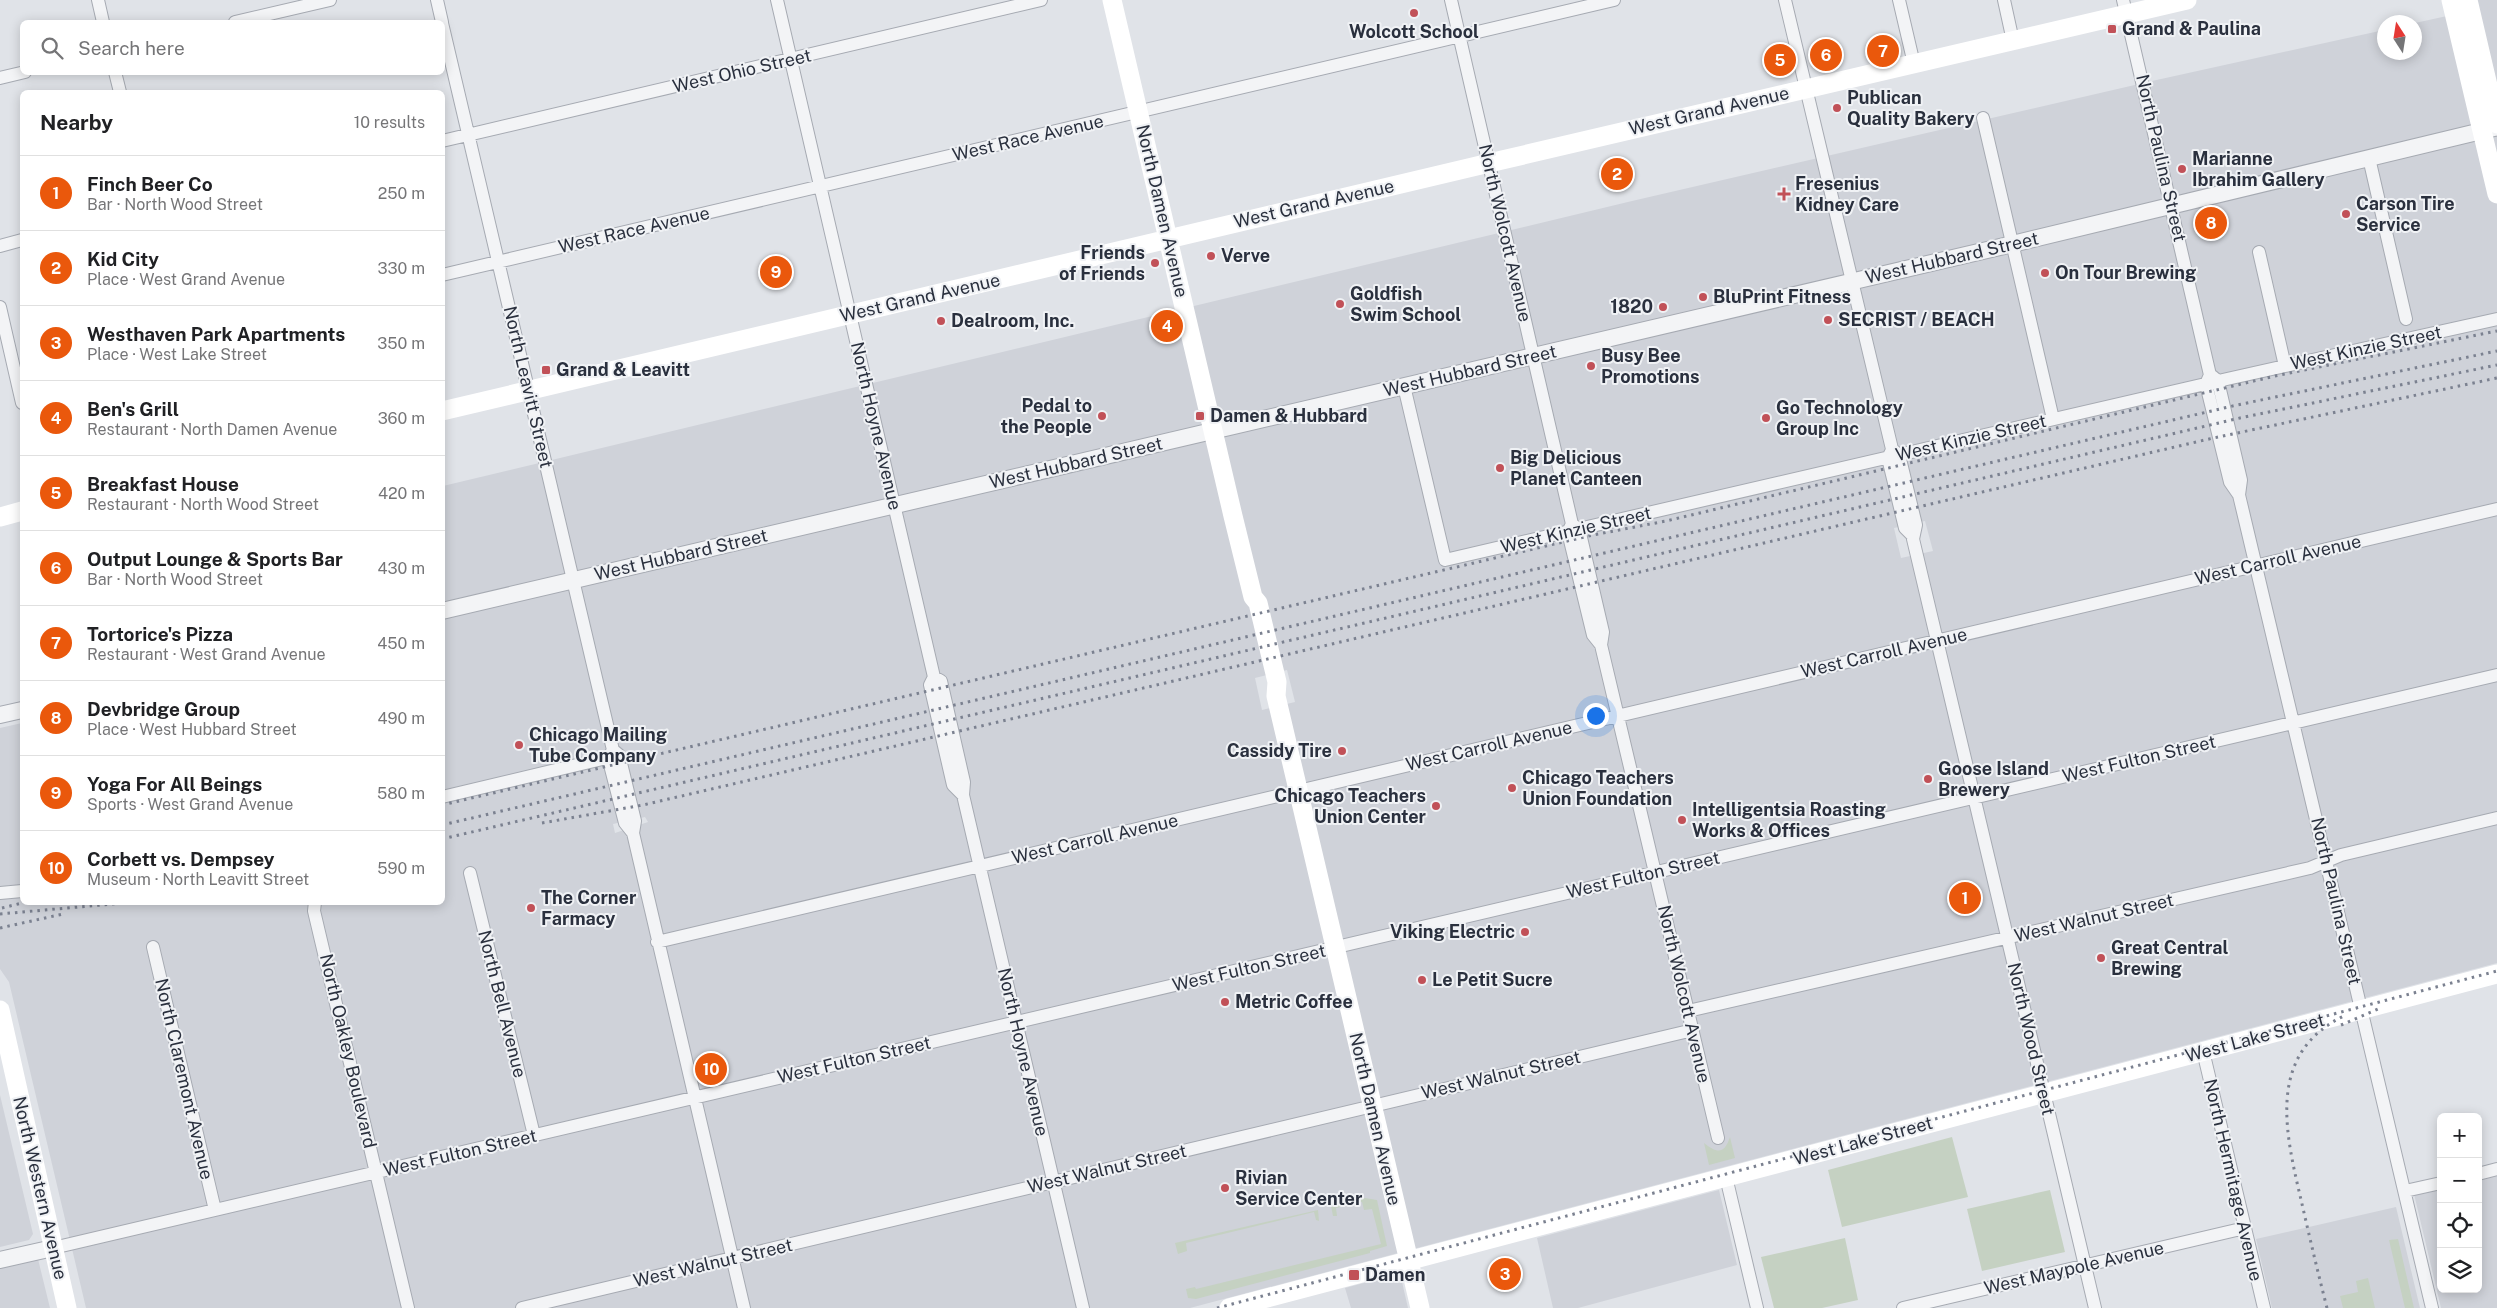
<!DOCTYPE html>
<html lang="en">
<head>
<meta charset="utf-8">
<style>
	body { margin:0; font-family:"Public Sans",sans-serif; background:#f6f6f6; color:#202124 }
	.controls { position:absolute; right:15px; bottom:15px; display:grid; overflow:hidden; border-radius:8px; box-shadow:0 2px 12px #0003 }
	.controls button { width:45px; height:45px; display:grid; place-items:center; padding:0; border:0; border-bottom:1px solid #e0e0e0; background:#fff; color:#202124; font:25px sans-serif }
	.compass { position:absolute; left:2377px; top:15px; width:45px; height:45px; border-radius:50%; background:#fff; box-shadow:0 2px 12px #0003; rotate:348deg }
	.you { position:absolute; left:1595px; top:715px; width:18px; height:18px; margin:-12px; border:4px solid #fff; border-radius:50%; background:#1a73e8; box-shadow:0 0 0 8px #1a73e833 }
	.badge { display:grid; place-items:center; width:32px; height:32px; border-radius:50%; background:#ea580c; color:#fff; font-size:16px; font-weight:700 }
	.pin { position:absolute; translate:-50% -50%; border:2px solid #fff; box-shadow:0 1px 5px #0006 }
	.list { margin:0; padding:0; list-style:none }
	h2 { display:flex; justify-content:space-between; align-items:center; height:65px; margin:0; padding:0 20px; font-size:21px }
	h2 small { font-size:16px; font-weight:400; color:#757577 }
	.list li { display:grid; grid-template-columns:32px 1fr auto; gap:15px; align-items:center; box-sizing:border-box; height:75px; padding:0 20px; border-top:1px solid #e0e0e0 }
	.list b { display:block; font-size:19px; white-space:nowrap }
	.list p { margin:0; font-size:16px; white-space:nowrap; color:#757577 }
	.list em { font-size:16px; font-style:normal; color:#757577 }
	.icon { flex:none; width:28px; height:28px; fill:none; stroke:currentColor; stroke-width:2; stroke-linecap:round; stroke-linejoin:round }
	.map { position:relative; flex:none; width:2497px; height:1308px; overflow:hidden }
	.search { position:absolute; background:#fff; box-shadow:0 2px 12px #0003; left:20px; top:20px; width:425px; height:55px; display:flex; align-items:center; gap:12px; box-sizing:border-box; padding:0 18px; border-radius:8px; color:#757577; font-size:19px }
	.panel { position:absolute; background:#fff; box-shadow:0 2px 12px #0003; left:20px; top:90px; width:425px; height:815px; border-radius:8px }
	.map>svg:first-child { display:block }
</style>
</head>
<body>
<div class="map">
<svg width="2497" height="1308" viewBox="0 0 2497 1308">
	<rect width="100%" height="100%" fill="#e0e3e8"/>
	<path fill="#cfd2d9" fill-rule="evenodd" d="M 2477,0 L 2497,0 L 2497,963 L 1190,1308 L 86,1308 L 9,982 L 0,969 L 0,728 L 22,723 L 22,902 L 442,902 L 443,486 L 1632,201 L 2152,81 L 2384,30 L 2384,52 L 2414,52 L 2415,23 L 2447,16 ZM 1925,521 L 1933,551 L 1901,558 L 1894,528 ZM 1287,670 L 1295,702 L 1262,710 L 1255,678 ZM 645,817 L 648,822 L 615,833 L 613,824 Z
		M 0,1095 L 33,1234 L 29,1240 L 0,1247 Z
		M 2497,1175 L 2497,1308 L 2441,1308 L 2414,1194 L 2441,1188 L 2441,1289 L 2478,1289 L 2478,1179 Z
		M 1719,1190 L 1737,1265 L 1578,1308 L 1553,1308 L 1537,1238 Z
		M 2396,1207 L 2420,1308 L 2272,1308 L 2256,1239 Z
		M 38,1259 L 50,1308 L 0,1308 L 0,1265 Z
		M 1394,1275 L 1402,1282 L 1408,1308 L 1351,1308 L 1345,1288 Z"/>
	<path fill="#c5d1c2" d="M 1730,1137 L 1735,1158 L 1709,1165 L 1704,1143 C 1717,1153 1724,1155 1730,1137 Z
		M 1952,1137 L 1968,1197 L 1842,1227 L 1828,1170 Z
		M 2050,1190 L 2065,1252 L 1982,1271 L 1967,1209 Z
		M 1365,1198 L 1377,1200 L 1387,1246 L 1370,1251 L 1370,1253 L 1196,1299 L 1188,1298 L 1186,1289 L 1195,1287 L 1196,1289 L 1381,1244 L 1372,1209 L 1364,1210 L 1362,1202 L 1336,1208 L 1337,1216 L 1333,1216 L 1331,1206 Z
		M 1318,1210 L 1319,1221 L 1316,1220 L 1314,1212 L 1186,1243 L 1187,1251 L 1178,1254 L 1175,1243 Z
		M 1845,1238 L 1858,1300 L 1822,1308 L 1774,1308 L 1761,1257 Z
		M 2398,1239 L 2414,1308 L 2405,1308 L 2389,1240 Z
		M 2368,1278 L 2375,1308 L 2343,1308 L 2340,1296 L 2358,1292 L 2356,1281 Z"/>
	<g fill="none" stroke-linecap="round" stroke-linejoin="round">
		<defs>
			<path id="minor" d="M 98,0 L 103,22
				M 437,0 L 442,22
				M 777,0 L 934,677 L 930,685 L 953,785 L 963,795
				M 1451,0 L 1572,524 L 1568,532 L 1593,635 L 1601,645
				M 1785,0 L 1892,449 L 1899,455 L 1916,525 L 1913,539 L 2095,1308
				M 1899,0 L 1914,64
				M 2004,0 L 2013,41
				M 2123,0 L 2210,375 L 2206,384 L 2230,482 L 2239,495
				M 235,22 L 330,0
				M 442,23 L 613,750 L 619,755 L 635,821 L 633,833 L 744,1308
				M 115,72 L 120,92
				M 0,78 L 25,72
				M 1983,118 L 2053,419
				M 442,141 L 1041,0
				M 2369,158 L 2406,319
				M 0,246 L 22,240
				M 2259,252 L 2285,366
				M 442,275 L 1614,0
				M 0,307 L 22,403
				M 2212,376 L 2218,381 L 2241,480 L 2239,495 L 2432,1308
				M 1404,386 L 1445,560 L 2227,379 L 2497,319
				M 1892,450 L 1888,458 L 1905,528 L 1913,536
				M 1573,525 L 1579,529 L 1603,632 L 1601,645 L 1718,1138
				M 934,677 L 941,681 L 964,782 L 963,795 L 1083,1308
				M 612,752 L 608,757 L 625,823 L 633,833
				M 442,797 L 619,755
				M 470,873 L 534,1135
				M 0,893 L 22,891
				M 315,902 L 314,911 L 408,1308
				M 657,942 L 2497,509
				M 153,947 L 215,1210
				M 1688,1011 L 2310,868 L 2341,855 L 2497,818
				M 2203,1051 L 2264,1308
				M 2478,1174 L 2497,1169
				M 1726,1177 L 1757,1308
				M 2405,1191 L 2441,1183
				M 53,1248 L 2497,675
				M 522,1308 L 1693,1030
				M 1903,1308 L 2245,1228"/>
			<path id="tertiary" d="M 442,611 L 2000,247 L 2494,128
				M 0,715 L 22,710
				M 0,1260 L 53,1248"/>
		</defs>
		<use href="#minor" stroke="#a6aab2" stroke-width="14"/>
		<use href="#tertiary" stroke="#a6aab2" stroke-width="18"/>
		<use href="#minor" stroke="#f3f4f6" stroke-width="12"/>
		<use href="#tertiary" stroke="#f3f4f6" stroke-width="16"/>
		<path stroke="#fff" stroke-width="19" d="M 1112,0 L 1233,516 L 1253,597 L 1258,603 L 1277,682 L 1276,696 L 1420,1308
			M 2451,0 L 2497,194
			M 2468,0 L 2497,124
			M 442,411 L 1502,160 L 2187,0
			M 0,517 L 22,511
			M 0,1010 L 67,1308
			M 1229,1308 L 2497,974"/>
		<path stroke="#7b8190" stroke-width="3" stroke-dasharray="2.5 5" stroke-linecap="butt" d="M 442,805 L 1593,535 L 1666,521 L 2275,376 L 2497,331
			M 542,823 L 643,805 L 2209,439 L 2497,378
			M 442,825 L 2237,405 L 2497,351
			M 442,839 L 2240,418 L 2497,365
			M 2,908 L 26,902
			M 0,914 L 135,902
			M 0,928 L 63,914
			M 2341,1025 L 2380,1008
			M 1217,1308 L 2497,971
			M 2327,1308 C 2318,1273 2310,1239 2302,1204 C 2286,1135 2264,1053 2346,1015"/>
	</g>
	<g fill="#c15158" stroke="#f0f2f5" stroke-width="2">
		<circle cx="1414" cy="13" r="5"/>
		<rect x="2107" y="24" width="10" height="10" rx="2.5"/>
		<circle cx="1837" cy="108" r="5"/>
		<circle cx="2182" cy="169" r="5"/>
		<path d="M1781.5 186.5h5v5h5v5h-5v5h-5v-5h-5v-5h5z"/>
		<circle cx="2346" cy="214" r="5"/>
		<circle cx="1211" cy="256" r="5"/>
		<circle cx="1155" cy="263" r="5"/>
		<circle cx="2045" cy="273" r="5"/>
		<circle cx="1703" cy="297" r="5"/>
		<circle cx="1340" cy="304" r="5"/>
		<circle cx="1663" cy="307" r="5"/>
		<circle cx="1828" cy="320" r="5"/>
		<circle cx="941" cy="321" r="5"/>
		<circle cx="1591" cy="366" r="5"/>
		<rect x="541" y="365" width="10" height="10" rx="2.5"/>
		<circle cx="1102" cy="416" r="5"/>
		<rect x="1195" y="411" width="10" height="10" rx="2.5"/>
		<circle cx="1766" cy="418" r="5"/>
		<circle cx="1500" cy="468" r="5"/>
		<circle cx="519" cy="745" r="5"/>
		<circle cx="1342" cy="751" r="5"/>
		<circle cx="1928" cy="779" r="5"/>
		<circle cx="1512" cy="788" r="5"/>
		<circle cx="1436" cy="806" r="5"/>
		<circle cx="1682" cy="820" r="5"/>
		<circle cx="531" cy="908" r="5"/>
		<circle cx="1525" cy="932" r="5"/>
		<circle cx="2101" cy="958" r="5"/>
		<circle cx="1422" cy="980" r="5"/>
		<circle cx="1225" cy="1002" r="5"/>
		<circle cx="1225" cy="1188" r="5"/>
		<rect x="1348" y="1269" width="12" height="12" rx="2.5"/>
	</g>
	<g text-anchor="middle" stroke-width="4" stroke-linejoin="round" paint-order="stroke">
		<g font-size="18" font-weight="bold" fill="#2a303e" stroke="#f0f2f5" text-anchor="start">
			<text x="2122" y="35">Grand &amp; Paulina</text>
			<text x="1414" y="38" text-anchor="middle">Wolcott School</text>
			<text x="1847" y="104">Publican<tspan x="1847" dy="21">Quality Bakery</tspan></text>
			<text x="2192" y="165">Marianne<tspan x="2192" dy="21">Ibrahim Gallery</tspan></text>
			<text x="1795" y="190">Fresenius<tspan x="1795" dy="21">Kidney Care</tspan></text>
			<text x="2356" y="210">Carson Tire<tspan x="2356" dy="21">Service</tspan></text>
			<text x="1145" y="259" text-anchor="end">Friends<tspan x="1145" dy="21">of Friends</tspan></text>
			<text x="1221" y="262">Verve</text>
			<text x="2055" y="279">On Tour Brewing</text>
			<text x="1350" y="300">Goldfish<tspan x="1350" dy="21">Swim School</tspan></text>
			<text x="1713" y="303">BluPrint Fitness</text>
			<text x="1653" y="313" text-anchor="end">1820</text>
			<text x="1838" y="326">SECRIST / BEACH</text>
			<text x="951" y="327">Dealroom, Inc.</text>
			<text x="1601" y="362">Busy Bee<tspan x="1601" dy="21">Promotions</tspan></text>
			<text x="556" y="376">Grand &amp; Leavitt</text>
			<text x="1092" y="412" text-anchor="end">Pedal to<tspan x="1092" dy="21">the People</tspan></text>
			<text x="1776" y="414">Go Technology<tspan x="1776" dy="21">Group Inc</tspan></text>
			<text x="1210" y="422">Damen &amp; Hubbard</text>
			<text x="1510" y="464">Big Delicious<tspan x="1510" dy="21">Planet Canteen</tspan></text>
			<text x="529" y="741">Chicago Mailing<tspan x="529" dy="21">Tube Company</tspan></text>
			<text x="1332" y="757" text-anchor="end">Cassidy Tire</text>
			<text x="1938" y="775">Goose Island<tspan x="1938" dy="21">Brewery</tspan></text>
			<text x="1522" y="784">Chicago Teachers<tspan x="1522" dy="21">Union Foundation</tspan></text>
			<text x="1426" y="802" text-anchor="end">Chicago Teachers<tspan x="1426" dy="21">Union Center</tspan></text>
			<text x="1692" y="816">Intelligentsia Roasting<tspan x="1692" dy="21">Works &amp; Offices</tspan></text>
			<text x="541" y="904">The Corner<tspan x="541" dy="21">Farmacy</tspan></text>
			<text x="1515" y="938" text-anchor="end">Viking Electric</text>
			<text x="2111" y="954">Great Central<tspan x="2111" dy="21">Brewing</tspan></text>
			<text x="1432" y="986">Le Petit Sucre</text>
			<text x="1235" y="1008">Metric Coffee</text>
			<text x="1235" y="1184">Rivian<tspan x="1235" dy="21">Service Center</tspan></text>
			<text x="1365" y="1281">Damen</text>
		</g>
		<g font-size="18" fill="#2a303e" stroke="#f0f2f5">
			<text transform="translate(742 71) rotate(-13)" y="6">West Ohio Street</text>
			<text transform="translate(1709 111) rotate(-13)" y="6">West Grand Avenue</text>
			<text transform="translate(1028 138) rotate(-13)" y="6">West Race Avenue</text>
			<text transform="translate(2161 158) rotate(77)" y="6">North Paulina Street</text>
			<text transform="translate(1314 204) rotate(-13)" y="6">West Grand Avenue</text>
			<text transform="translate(1162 211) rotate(77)" y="6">North Damen Avenue</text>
			<text transform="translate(634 230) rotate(-13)" y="6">West Race Avenue</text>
			<text transform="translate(1505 233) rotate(77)" y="6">North Wolcott Avenue</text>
			<text transform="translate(1952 258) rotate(-13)" y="6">West Hubbard Street</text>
			<text transform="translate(920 298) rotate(-13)" y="6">West Grand Avenue</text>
			<text transform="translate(2366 348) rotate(-12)" y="6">West Kinzie Street</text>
			<text transform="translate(1470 371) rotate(-13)" y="6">West Hubbard Street</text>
			<text transform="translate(528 387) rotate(77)" y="6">North Leavitt Street</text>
			<text transform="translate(876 426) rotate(77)" y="6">North Hoyne Avenue</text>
			<text transform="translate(1971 438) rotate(-13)" y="6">West Kinzie Street</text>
			<text transform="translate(1076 463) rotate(-13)" y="6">West Hubbard Street</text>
			<text transform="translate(1576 530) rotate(-13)" y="6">West Kinzie Street</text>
			<text transform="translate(681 555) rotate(-13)" y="6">West Hubbard Street</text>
			<text transform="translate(2278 560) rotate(-13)" y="6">West Carroll Avenue</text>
			<text transform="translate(1884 653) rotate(-13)" y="6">West Carroll Avenue</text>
			<text transform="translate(1489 746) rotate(-13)" y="6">West Carroll Avenue</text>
			<text transform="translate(2139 759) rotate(-13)" y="6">West Fulton Street</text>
			<text transform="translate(1095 839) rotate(-13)" y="6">West Carroll Avenue</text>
			<text transform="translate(1643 875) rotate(-13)" y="6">West Fulton Street</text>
			<text transform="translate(2336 901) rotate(77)" y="6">North Paulina Street</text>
			<text transform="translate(2094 918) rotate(-13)" y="6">West Walnut Street</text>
			<text transform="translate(1249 968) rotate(-13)" y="6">West Fulton Street</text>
			<text transform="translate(1684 994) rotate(77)" y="6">North Wolcott Avenue</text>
			<text transform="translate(502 1004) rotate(76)" y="6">North Bell Avenue</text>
			<text transform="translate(2255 1038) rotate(-15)" y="6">West Lake Street</text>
			<text transform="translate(2031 1039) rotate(77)" y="6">North Wood Street</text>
			<text transform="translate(348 1051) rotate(77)" y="6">North Oakley Boulevard</text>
			<text transform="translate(1023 1052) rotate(77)" y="6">North Hoyne Avenue</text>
			<text transform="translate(854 1060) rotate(-13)" y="6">West Fulton Street</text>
			<text transform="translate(1501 1075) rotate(-13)" y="6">West Walnut Street</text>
			<text transform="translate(184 1079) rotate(77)" y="6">North Claremont Avenue</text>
			<text transform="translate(1375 1119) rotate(77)" y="6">North Damen Avenue</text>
			<text transform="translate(1863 1141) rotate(-15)" y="6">West Lake Street</text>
			<text transform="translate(460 1153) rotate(-13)" y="6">West Fulton Street</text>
			<text transform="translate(1107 1169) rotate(-13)" y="6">West Walnut Street</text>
			<text transform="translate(2233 1180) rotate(77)" y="6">North Hermitage Avenue</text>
			<text transform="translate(40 1188) rotate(77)" y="6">North Western Avenue</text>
			<text transform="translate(713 1263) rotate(-13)" y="6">West Walnut Street</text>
			<text transform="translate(2074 1268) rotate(-13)" y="6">West Maypole Avenue</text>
		</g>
	</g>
</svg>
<div class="controls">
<button>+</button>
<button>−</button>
<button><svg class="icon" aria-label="locate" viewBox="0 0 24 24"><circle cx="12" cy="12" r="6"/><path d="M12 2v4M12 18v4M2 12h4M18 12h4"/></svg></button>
<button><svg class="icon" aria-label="layers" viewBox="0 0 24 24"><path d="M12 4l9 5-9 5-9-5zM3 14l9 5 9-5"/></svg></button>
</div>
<svg class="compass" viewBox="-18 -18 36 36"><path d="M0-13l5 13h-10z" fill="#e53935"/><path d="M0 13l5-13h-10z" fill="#757577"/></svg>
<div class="you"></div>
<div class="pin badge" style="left:1965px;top:898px">1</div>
<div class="pin badge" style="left:1617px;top:174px">2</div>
<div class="pin badge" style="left:1505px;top:1274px">3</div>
<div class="pin badge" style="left:1167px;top:326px">4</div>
<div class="pin badge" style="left:1780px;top:60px">5</div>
<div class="pin badge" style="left:1826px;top:55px">6</div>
<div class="pin badge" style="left:1883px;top:51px">7</div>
<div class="pin badge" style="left:2211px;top:223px">8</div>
<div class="pin badge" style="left:776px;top:272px">9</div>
<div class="pin badge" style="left:711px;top:1069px">10</div>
<div class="search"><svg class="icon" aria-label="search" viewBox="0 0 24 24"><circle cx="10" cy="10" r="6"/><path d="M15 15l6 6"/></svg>Search here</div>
<section class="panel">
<h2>Nearby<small>10 results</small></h2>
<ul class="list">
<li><span class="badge">1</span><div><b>Finch Beer Co</b><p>Bar · North Wood Street</p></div><em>250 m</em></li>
<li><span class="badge">2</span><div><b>Kid City</b><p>Place · West Grand Avenue</p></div><em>330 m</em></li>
<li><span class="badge">3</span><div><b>Westhaven Park Apartments</b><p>Place · West Lake Street</p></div><em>350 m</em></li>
<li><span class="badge">4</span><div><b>Ben's Grill</b><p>Restaurant · North Damen Avenue</p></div><em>360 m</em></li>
<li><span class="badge">5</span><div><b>Breakfast House</b><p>Restaurant · North Wood Street</p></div><em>420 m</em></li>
<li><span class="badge">6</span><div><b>Output Lounge &amp; Sports Bar</b><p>Bar · North Wood Street</p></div><em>430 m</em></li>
<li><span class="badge">7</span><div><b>Tortorice's Pizza</b><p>Restaurant · West Grand Avenue</p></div><em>450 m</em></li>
<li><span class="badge">8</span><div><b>Devbridge Group</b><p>Place · West Hubbard Street</p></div><em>490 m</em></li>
<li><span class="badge">9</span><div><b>Yoga For All Beings</b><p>Sports · West Grand Avenue</p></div><em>580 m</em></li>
<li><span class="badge">10</span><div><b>Corbett vs. Dempsey</b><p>Museum · North Leavitt Street</p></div><em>590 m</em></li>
</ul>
</section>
</div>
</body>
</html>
